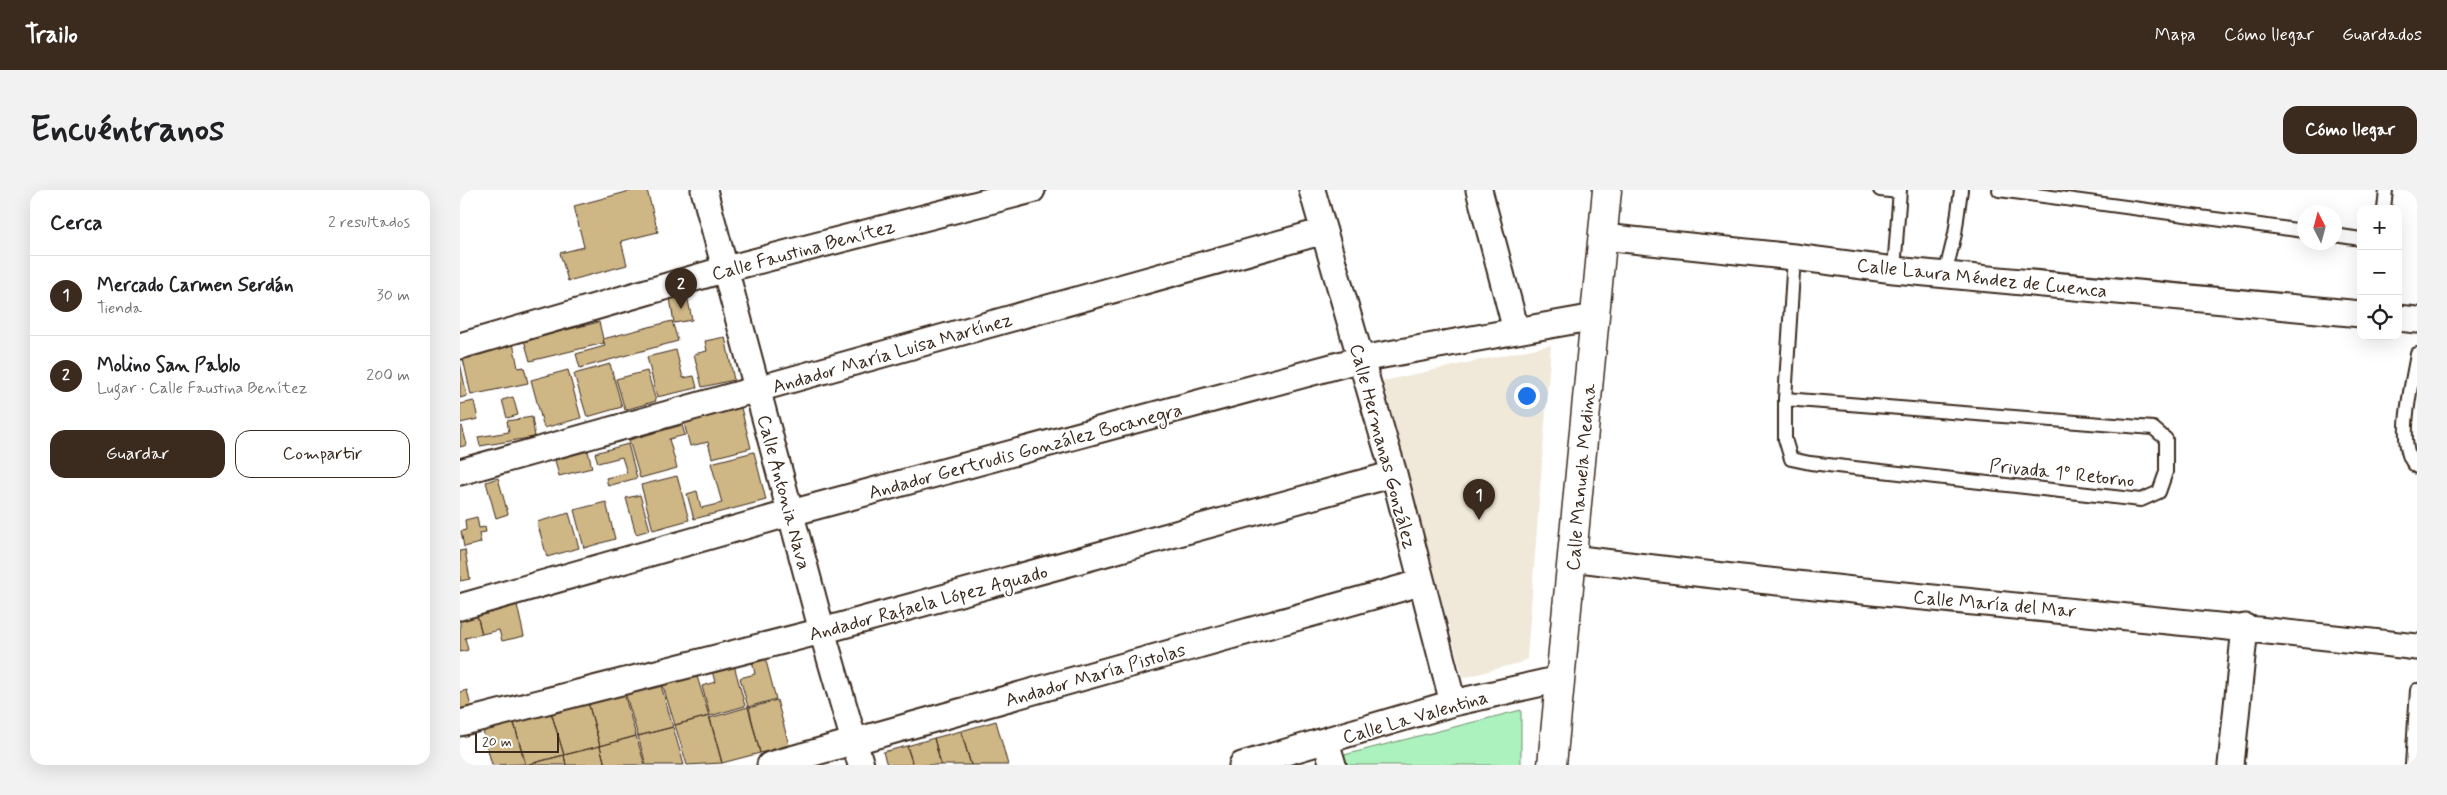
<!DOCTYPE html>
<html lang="es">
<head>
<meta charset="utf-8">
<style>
	body { margin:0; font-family:Mynerve,sans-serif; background:#f2f2f2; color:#202124 }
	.controls { position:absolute; right:15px; top:15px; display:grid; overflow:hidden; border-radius:10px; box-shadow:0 5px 20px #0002 }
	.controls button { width:45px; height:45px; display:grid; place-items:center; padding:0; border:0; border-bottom:1px solid #e0e0e0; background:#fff; color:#202124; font:25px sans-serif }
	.compass { position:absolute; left:1837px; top:15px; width:45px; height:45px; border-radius:50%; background:#fff; box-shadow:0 5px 20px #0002; rotate:354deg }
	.scale { position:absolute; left:15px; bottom:12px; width:84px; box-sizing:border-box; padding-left:5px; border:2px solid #3b2a1e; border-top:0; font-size:14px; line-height:18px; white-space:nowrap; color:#3b2a1e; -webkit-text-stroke:4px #fff; paint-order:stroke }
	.you { position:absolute; left:1066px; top:205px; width:18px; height:18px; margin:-12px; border:4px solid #fff; border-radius:50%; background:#1a73e8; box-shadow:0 0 0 8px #1a73e833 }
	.badge { display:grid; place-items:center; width:32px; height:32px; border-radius:50%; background:#3b2a1e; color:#fff; font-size:16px; font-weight:700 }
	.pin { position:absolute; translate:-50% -41px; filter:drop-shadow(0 1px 2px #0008) }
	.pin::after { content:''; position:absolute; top:26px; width:18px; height:15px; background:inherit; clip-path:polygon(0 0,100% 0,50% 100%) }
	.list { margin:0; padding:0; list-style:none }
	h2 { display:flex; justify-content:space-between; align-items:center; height:65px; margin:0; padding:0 20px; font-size:21px }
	h2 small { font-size:16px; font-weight:400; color:#757577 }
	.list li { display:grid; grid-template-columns:32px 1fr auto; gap:15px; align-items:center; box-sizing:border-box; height:80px; padding:0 20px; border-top:1px solid #e0e0e0 }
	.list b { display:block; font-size:19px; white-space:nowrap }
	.list p { margin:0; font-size:16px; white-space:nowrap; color:#757577 }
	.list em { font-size:16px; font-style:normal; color:#757577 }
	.actions { display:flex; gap:10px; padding:15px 20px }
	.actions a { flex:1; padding:11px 0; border:1px solid #3b2a1e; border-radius:15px; text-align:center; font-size:18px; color:#3b2a1e }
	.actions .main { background:#3b2a1e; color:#fff }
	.icon { flex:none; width:28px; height:28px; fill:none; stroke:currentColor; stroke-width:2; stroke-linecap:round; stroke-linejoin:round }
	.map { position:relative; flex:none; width:1957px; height:575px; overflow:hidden; border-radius:15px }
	header { display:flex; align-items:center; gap:30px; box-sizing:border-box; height:70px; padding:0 25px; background:#3b2a1e; color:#fff }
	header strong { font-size:24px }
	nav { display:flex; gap:28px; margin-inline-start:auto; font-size:18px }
	.intro { display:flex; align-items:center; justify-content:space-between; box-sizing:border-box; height:120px; padding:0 30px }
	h1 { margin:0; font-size:35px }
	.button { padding:12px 22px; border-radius:15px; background:#3b2a1e; color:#fff; font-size:18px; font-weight:700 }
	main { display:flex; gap:30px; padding:0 30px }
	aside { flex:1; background:#fff; border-radius:15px; box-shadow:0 5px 20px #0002 }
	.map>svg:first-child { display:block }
</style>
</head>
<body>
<header>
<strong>Trailo</strong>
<nav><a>Mapa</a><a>Cómo llegar</a><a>Guardados</a></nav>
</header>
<div class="intro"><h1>Encuéntranos</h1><a class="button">Cómo llegar</a></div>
<main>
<aside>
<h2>Cerca<small>2 resultados</small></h2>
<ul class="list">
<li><span class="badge">1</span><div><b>Mercado Carmen Serdán</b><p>Tienda</p></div><em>30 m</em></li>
<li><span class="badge">2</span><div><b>Molino San Pablo</b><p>Lugar · Calle Faustina Benítez</p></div><em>200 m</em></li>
</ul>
<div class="actions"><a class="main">Guardar</a><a>Compartir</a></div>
</aside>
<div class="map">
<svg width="1957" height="575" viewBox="0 0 1957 575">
	<rect width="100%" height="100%" fill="#fff"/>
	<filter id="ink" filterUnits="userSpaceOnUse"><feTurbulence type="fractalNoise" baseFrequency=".02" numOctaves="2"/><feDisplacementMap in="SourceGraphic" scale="10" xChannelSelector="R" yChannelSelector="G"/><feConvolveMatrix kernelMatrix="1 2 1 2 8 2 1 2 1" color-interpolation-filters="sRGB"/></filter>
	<g filter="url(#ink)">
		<path fill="#f0e9da" d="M 1091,155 L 1067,469 L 1062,472 L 1003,488 L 923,191 Z"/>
		<path fill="#abf2be" stroke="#738e6e" d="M 1061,520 L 1061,575 L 887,575 L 884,565 Z"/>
		<path fill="#ceb685" stroke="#3b2a1e" d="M 174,0 L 187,0 L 198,42 L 161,51 L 167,75 L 108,91 L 100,63 L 124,57 L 114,16 Z
			M 227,105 L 232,130 L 214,133 L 210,108 Z
			M 212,131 L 218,151 L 120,178 L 116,164 L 145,156 L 143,149 Z
			M 139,132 L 144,153 L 70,171 L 64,150 Z
			M 265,147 L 274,190 L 242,197 L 234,164 L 247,161 L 245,151 Z
			M 53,153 L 58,178 L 64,177 L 68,193 L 11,205 L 2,164 Z
			M 216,160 L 223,188 L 234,186 L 237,198 L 197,207 L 187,167 Z
			M 0,173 L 7,206 L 0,208 Z
			M 150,174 L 162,217 L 127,227 L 114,184 Z
			M 108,180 L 121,228 L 84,238 L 71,190 Z
			M 187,181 L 196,211 L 165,220 L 156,189 Z
			M 53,207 L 58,225 L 47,228 L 42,210 Z
			M 14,211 L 18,229 L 0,233 L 0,214 Z
			M 281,218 L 291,258 L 252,268 L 248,252 L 230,256 L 224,233 Z
			M 72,227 L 75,247 L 20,256 L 18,247 L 49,242 L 47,231 Z
			M 222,235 L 225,245 L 209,249 L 217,278 L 180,288 L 169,250 Z
			M 2,236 L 7,255 L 0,257 L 0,237 Z
			M 168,254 L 177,288 L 148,296 L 146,288 L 167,283 L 162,267 L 138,273 L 135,263 Z
			M 128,261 L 132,278 L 99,286 L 95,270 Z
			M 294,262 L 306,310 L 234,329 L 227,304 L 237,301 L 241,318 L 262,313 L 251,273 Z
			M 217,286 L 229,330 L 193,340 L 181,295 Z
			M 38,288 L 48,324 L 36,328 L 26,292 Z
			M 180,305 L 190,340 L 176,344 L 166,308 Z
			M 146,312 L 155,349 L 124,358 L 114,320 Z
			M 109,323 L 119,358 L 87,367 L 77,332 Z
			M 17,327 L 19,338 L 25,337 L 26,342 L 19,343 L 21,353 L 4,357 L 1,341 L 6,340 L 5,330 Z
			M 5,360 L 10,389 L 0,391 L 0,361 Z
			M 57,415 L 64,446 L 42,451 L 39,440 L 22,444 L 17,425 Z
			M 17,425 L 22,444 L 5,448 L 8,460 L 0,462 L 0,426 Z
			M 305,467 L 316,509 L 288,517 L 280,488 L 295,484 L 292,470 Z
			M 274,475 L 285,516 L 250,526 L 242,496 L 255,492 L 252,481 Z
			M 236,483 L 249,526 L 215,535 L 202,493 Z
			M 200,492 L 213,537 L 178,546 L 165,502 Z
			M 7,500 L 12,522 L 0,525 L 0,502 Z
			M 164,503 L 176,546 L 140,556 L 128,512 Z
			M 317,510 L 329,555 L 300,563 L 289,518 Z
			M 128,512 L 140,556 L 104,565 L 91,522 Z
			M 288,517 L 300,563 L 262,573 L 250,528 Z
			M 91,522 L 104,565 L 66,575 L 54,533 Z
			M 249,526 L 262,573 L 227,575 L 215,535 Z
			M 536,531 L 548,575 L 511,575 L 501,541 Z
			M 54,533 L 65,574 L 32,575 L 23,541 Z
			M 213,537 L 224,575 L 186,575 L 178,546 Z
			M 501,541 L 511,575 L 481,575 L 474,548 Z
			M 176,546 L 185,575 L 145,575 L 140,556 Z
			M 474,548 L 481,575 L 453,575 L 447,556 Z
			M 140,556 L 145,575 L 106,575 L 104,565 Z
			M 447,556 L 453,575 L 427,575 L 423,562 Z
			M 104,565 L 106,575 L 66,575 Z"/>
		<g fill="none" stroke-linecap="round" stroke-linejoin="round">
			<defs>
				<path id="lane" d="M 1420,0 L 1439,2
					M 1539,0 L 1844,41
					M 1924,19 L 1926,0
					M 1874,45 L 1901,49
					M 1434,80 L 1440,0
					M 1485,85 L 1495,44 L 1501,0
					M 1957,164 C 1953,191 1934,259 1957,277
					M 1325,209 L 1693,238 L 1706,249 L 1706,282 L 1699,302 L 1681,310 L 1350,273 L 1331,269 L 1325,249 L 1325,209 L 1334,67
					M 1952,575 L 1957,500"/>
				<path id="street" d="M 244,0 L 362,441 L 401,575
					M 852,0 L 934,284 L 993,513
					M 1019,0 L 1056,140
					M 1143,47 L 1334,67 L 1434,80 L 1901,124
					M 1938,128 L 1957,130
					M 0,156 L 266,79 L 572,0
					M 0,282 L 864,41
					M 1112,368 C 1393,404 1676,425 1957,457
					M 0,417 L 331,323 L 901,169 L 1135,127
					M 0,533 L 362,441 L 934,284
					M 866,552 L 873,575
					M 310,575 L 960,393
					M 782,575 L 993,513 L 1100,489
					M 1771,575 L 1785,437"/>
				<path id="secondary" d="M 1092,575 L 1147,0"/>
			</defs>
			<use href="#lane" stroke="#3b2a1e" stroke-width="16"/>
			<use href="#street" stroke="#3b2a1e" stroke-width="29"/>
			<use href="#secondary" stroke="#3b2a1e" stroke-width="31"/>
			<use href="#lane" stroke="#fff" stroke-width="12"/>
			<use href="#street" stroke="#fff" stroke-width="25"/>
			<use href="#secondary" stroke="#fff" stroke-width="28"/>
		</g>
	</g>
	<g text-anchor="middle" stroke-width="4" stroke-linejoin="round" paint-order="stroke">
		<g font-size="19" fill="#3b2a1e" stroke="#fff">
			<text transform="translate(343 59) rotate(-15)" y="7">Calle Faustina Benítez</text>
			<text transform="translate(1522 87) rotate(6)" y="7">Calle Laura Méndez de Cuenca</text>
			<text transform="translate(432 162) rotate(-16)" y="7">Andador María Luisa Martínez</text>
			<text transform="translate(924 256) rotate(75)" y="7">Calle Hermanas González</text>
			<text transform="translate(565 260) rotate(-15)" y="7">Andador Gertrudis González Bocanegra</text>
			<text transform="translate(1602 282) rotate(6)" y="7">Privada 1º Retorno</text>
			<text transform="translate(1120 287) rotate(-85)" y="7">Calle Manuela Medina</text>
			<text transform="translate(325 302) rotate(75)" y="7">Calle Antonia Nava</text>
			<text transform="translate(468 412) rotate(-15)" y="7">Andador Rafaela López Aguado</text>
			<text transform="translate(1535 413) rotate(5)" y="7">Calle María del Mar</text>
			<text transform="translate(635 484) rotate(-16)" y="7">Andador María Pistolas</text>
			<text transform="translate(955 526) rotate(-16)" y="7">Calle La Valentina</text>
		</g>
	</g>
</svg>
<div class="controls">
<button>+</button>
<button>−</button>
<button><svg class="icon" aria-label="locate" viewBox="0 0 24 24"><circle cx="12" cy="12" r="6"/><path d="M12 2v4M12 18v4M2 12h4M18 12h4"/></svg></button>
</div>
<svg class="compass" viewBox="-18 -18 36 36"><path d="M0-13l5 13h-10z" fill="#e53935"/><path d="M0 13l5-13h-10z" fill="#757577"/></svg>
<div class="scale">20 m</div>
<div class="you"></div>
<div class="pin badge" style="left:1019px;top:330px">1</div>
<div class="pin badge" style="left:221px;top:119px">2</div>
</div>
</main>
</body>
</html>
